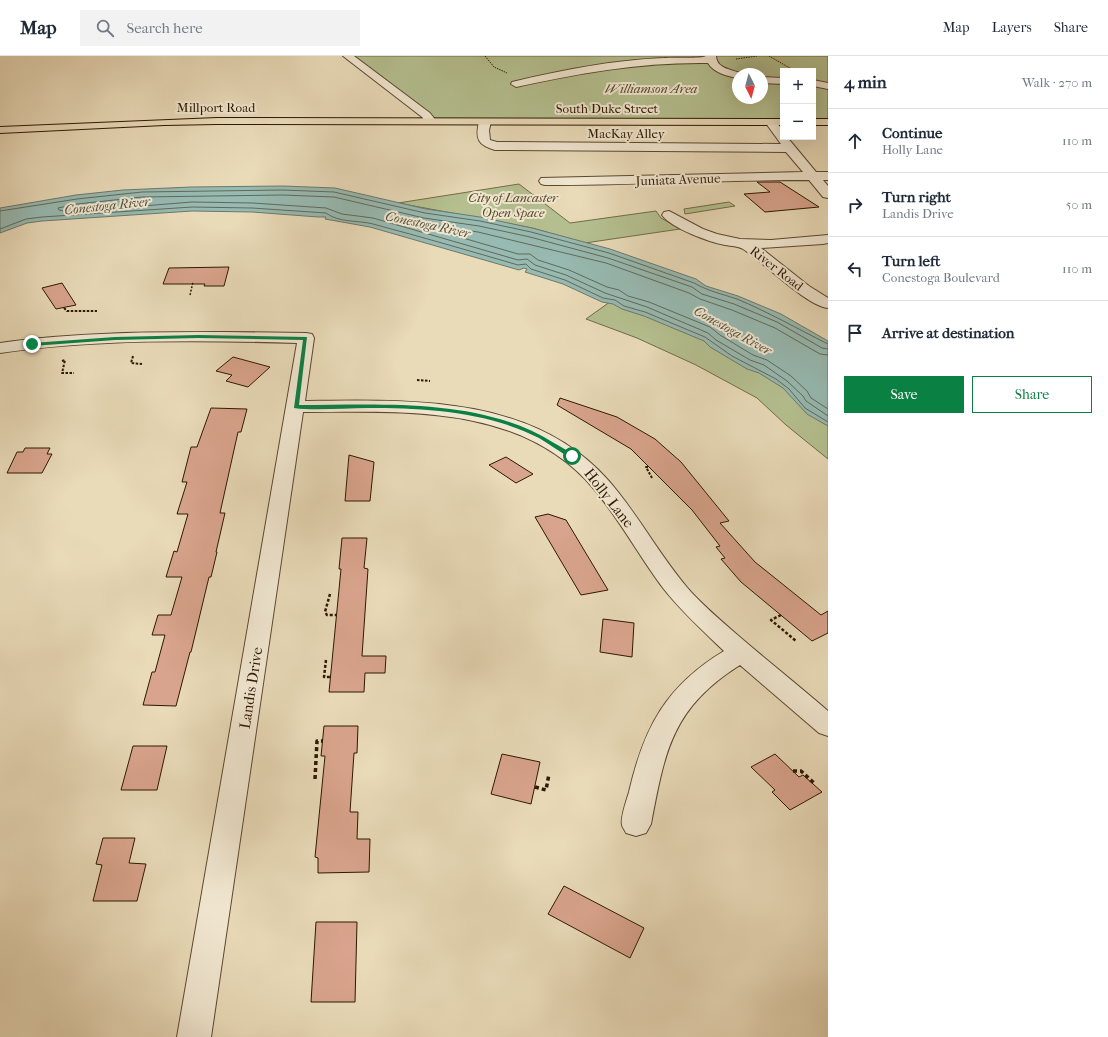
<!DOCTYPE html>
<html lang="en">
<head>
<meta charset="utf-8">
<style>
	body { margin:0; font-family:"IM FELL French Canon",serif; background:#f2f2f3; color:#1f2937 }
	.controls { position:absolute; right:12px; top:12px; display:grid; overflow:hidden; border-radius:0px; box-shadow:0 4px 16px #0002 }
	.controls button { width:36px; height:36px; display:grid; place-items:center; padding:0; border:0; border-bottom:1px solid #e0e1e3; background:#fff; color:#1f2937; font:20px sans-serif }
	.compass { position:absolute; left:732px; top:12px; width:36px; height:36px; border-radius:50%; background:#fff; box-shadow:0 4px 16px #0002; rotate:174deg }
	.stop { position:absolute; width:12px; height:12px; margin:-9px; border:3px solid #0b8043; border-radius:50%; background:#fff }
	.stop.end { background:#0b8043; border-color:#fff; box-shadow:0 1px 4px #0008 }
	.list { margin:0; padding:0; list-style:none }
	h2 { display:flex; justify-content:space-between; align-items:center; height:52px; margin:0; padding:0 16px; font-size:17px }
	h2 small { font-size:13px; font-weight:400; color:#747a83 }
	.list li { display:grid; grid-template-columns:26px 1fr auto; gap:12px; align-items:center; box-sizing:border-box; height:64px; padding:0 16px; border-top:1px solid #e0e1e3 }
	.list b { display:block; font-size:15px; white-space:nowrap }
	.list p { margin:0; font-size:13px; white-space:nowrap; color:#747a83 }
	.list em { font-size:13px; font-style:normal; color:#747a83 }
	.actions { display:flex; gap:8px; padding:12px 16px }
	.actions a { flex:1; padding:9px 0; border:1px solid #0b8043; border-radius:0px; text-align:center; font-size:14px; color:#0b8043 }
	.actions .main { background:#0b8043; color:#fff }
	.icon { flex:none; width:22px; height:22px; fill:none; stroke:currentColor; stroke-width:2; stroke-linecap:round; stroke-linejoin:round }
	.map { position:relative; flex:none; width:828px; height:981px; overflow:hidden }
	header { display:flex; align-items:center; gap:24px; box-sizing:border-box; height:56px; padding:0 20px; background:#fff; border-bottom:1px solid #e0e1e3 }
	header strong { font-size:19px }
	nav { display:flex; gap:22px; margin-inline-start:auto; font-size:14px }
	.search { width:280px; height:36px; background:#f2f2f3; display:flex; align-items:center; gap:10px; box-sizing:border-box; padding:0 14px; border-radius:0px; color:#747a83; font-size:15px }
	main { display:flex }
	aside { flex:1; background:#fff }
	.map>svg:first-child { display:block }
</style>
</head>
<body>
<header>
<strong>Map</strong>
<div class="search"><svg class="icon" aria-label="search" viewBox="0 0 24 24"><circle cx="10" cy="10" r="6"/><path d="M15 15l6 6"/></svg>Search here</div>
<nav><a>Map</a><a>Layers</a><a>Share</a></nav>
</header>
<main>
<div class="map">
<svg width="828" height="981" viewBox="0 0 828 981">
	<rect width="100%" height="100%" fill="#e9dab8"/>
	<filter id="stains"><feTurbulence type="fractalNoise" baseFrequency=".005" numOctaves="4"/><feColorMatrix values="0 0 0 0 .2 0 0 0 0 .09 0 0 0 0 .02 0 0 0 .5 -.17"/></filter>
	<radialGradient id="worn" r=".72"><stop offset=".6" stop-color="#630" stop-opacity="0"/><stop offset="1" stop-color="#630" stop-opacity=".3"/></radialGradient>
	<path fill="#b5c090" stroke="#716c48" fill-rule="evenodd" d="M 353,0 L 828,0 L 828,64 L 813,64 L 813,15 L 783,15 L 783,64 L 437,64 ZM 738,18 L 762,18 L 762,42 L 738,42 Z
		M 519,128 L 570,167 L 656,155 L 661,162 L 680,173 L 585,187 L 532,172 L 398,147 Z
		M 729,146 L 735,150 L 685,158 L 684,153 Z
		M 621,238 L 828,333 L 828,403 L 786,369 L 757,342 L 696,309 L 637,282 L 586,263 Z"/>
	<path fill="#97bab2" stroke="#6d796b" d="M 283,130 L 335,132 L 426,153 L 480,161 L 532,172 L 610,193 L 696,223 L 706,230 L 738,240 L 781,258 L 828,285 L 828,370 L 807,358 L 783,332 L 759,317 L 747,313 L 710,291 L 704,285 L 644,260 L 622,253 L 613,248 L 602,246 L 563,228 L 525,216 L 527,213 L 524,212 L 519,214 L 370,171 L 325,163 L 326,161 L 318,161 L 252,156 L 192,155 L 42,165 L 27,167 L 0,177 L 0,152 L 76,139 L 123,134 L 191,131 Z"/>
	<g fill="none" stroke-linecap="round" stroke-linejoin="round">
		<path stroke="#626959" stroke-width="1" d="M 0,155 L 77,143 L 142,136 L 283,134 L 334,136 L 425,157 L 480,165 L 531,176 L 609,197 L 694,227 C 708,235 722,238 737,243 C 768,256 798,273 828,288
			M 0,173 L 26,163 L 42,161 L 192,151 L 252,152 L 326,157 C 339,167 358,164 373,168 C 422,181 470,195 518,209 L 526,208 L 531,213 L 565,224 L 603,242 L 615,244 L 624,250 L 645,256 L 705,281 L 732,300 L 776,323 L 789,333 L 805,352 L 828,366
			M 828,293 L 822,292 L 777,266 L 734,248 L 702,238 L 692,231 L 608,202 L 530,181 L 479,170 L 424,162 L 334,141 L 283,139 L 142,141 L 77,148 L 58,152 L 59,154 L 68,156 L 192,146 L 253,147 L 326,152 L 342,158 L 373,162 L 518,204 L 527,203 L 535,209 L 566,219 L 605,237 L 647,251 L 708,277 L 716,284 L 750,304 L 764,309 L 787,325 L 803,340 L 806,345 L 828,360
			M 828,299 L 820,298 L 775,272 L 732,254 L 700,243 L 689,237 L 606,207 L 478,176 L 433,169 L 431,170 L 432,173 L 518,198 L 530,198 L 538,204 L 569,214 L 607,231 L 619,234 L 628,240 L 649,246 L 710,271 L 720,279 L 753,299 L 767,304 L 791,320 L 807,335 L 811,342 L 828,353"/>
	</g>
	<path fill="#d9a48d" stroke="#2d1800" d="M 757,126 L 780,126 L 819,151 L 765,156 L 744,138 L 770,136 Z
		M 229,211 L 224,230 L 204,230 L 205,228 L 163,228 L 169,212 Z
		M 62,227 L 76,249 L 56,253 L 42,232 Z
		M 233,301 L 270,311 L 248,331 L 226,325 L 232,319 L 216,315 Z
		M 560,342 L 617,361 L 655,383 L 681,406 L 729,465 L 720,467 L 755,506 L 821,559 L 828,555 L 828,577 L 812,585 L 741,526 L 721,503 L 725,502 L 716,491 L 720,490 L 692,454 L 631,393 L 557,349 Z
		M 211,352 L 247,353 L 241,376 L 238,376 L 220,457 L 225,457 L 216,496 L 217,496 L 211,521 L 209,521 L 191,596 L 190,596 L 176,650 L 143,649 L 152,616 L 155,616 L 165,579 L 152,579 L 158,559 L 171,559 L 182,521 L 166,521 L 174,495 L 177,496 L 188,458 L 177,458 L 187,426 L 182,426 L 191,391 L 197,391 Z
		M 25,392 L 50,392 L 47,398 L 52,398 L 42,417 L 7,417 L 17,396 L 23,396 Z
		M 349,399 L 374,406 L 370,445 L 345,445 Z
		M 506,401 L 533,418 L 516,427 L 489,409 Z
		M 548,458 L 566,464 L 608,534 L 581,539 L 535,461 Z
		M 342,482 L 367,482 L 364,512 L 368,513 L 362,600 L 386,600 L 385,617 L 365,617 L 364,636 L 329,636 L 341,513 L 339,513 Z
		M 603,563 L 634,567 L 632,601 L 600,596 Z
		M 324,670 L 358,670 L 357,697 L 354,697 L 350,756 L 358,756 L 357,783 L 370,783 L 369,816 L 318,817 L 318,802 L 315,801 L 325,700 L 321,700 Z
		M 133,690 L 167,690 L 157,734 L 121,734 Z
		M 502,698 L 540,706 L 531,748 L 491,738 Z
		M 775,698 L 799,721 L 803,719 L 822,736 L 790,754 L 772,736 L 775,734 L 751,711 Z
		M 103,782 L 135,782 L 129,807 L 146,808 L 137,845 L 93,845 L 102,809 L 96,808 Z
		M 564,830 L 644,872 L 630,902 L 548,858 Z
		M 316,866 L 357,866 L 355,946 L 311,946 Z"/>
	<g fill="none" stroke-linecap="round" stroke-linejoin="round">
		<defs>
			<path id="minor" d="M 343,0 L 354,0 L 430,57 L 437,66 L 435,68 L 427,68 L 422,61 Z
				M 706,0 L 716,0 C 717,14 733,13 742,18 L 738,18 L 738,22 C 727,20 714,17 708,7 C 643,6 580,17 516,31 L 511,28 L 512,26 C 562,14 613,4 664,2 C 674,1 701,3 706,0 Z
				M 762,21 L 783,22 L 783,28 L 762,27 Z
				M 813,24 L 828,27 L 828,33 L 813,30 Z
				M 485,63 L 491,66 L 489,74 L 490,84 L 497,86 L 781,88 L 765,66 L 771,63 L 775,64 L 783,75 L 783,81 L 787,81 L 816,116 L 828,116 L 828,124 L 823,124 L 828,130 L 828,142 L 823,141 L 809,124 C 721,124 633,129 545,129 L 541,128 L 539,125 L 541,122 L 803,116 L 786,96 L 495,94 C 478,89 475,83 479,66 Z
				M 669,155 L 703,173 L 717,178 L 740,183 L 771,184 L 828,179 L 828,187 L 823,188 L 761,192 L 809,230 L 828,242 L 828,252 C 808,251 762,205 743,193 C 738,190 731,190 725,189 C 709,186 671,172 662,159 L 664,156 Z
				M 226,276 L 306,277 L 312,278 L 314,282 L 305,345 C 409,344 532,338 608,424 C 639,459 660,501 691,536 C 704,550 719,563 734,576 C 765,603 797,628 828,655 L 828,680 L 819,677 L 740,609 C 672,652 665,694 651,768 L 646,777 L 636,780 L 626,777 C 625,774 622,771 622,769 C 620,762 627,743 629,736 C 644,671 666,630 724,595 C 703,575 681,555 663,532 C 639,500 620,464 594,433 C 522,347 404,356 303,356 L 211,981 L 177,981 L 297,287 C 200,284 95,283 0,297 L 0,287 C 74,276 151,276 226,276 Z"/>
			<path id="major" d="M 217,62 L 783,63 L 783,69 L 217,68 L 164,69 L 0,77 L 0,71 Z
				M 813,63 L 828,63 L 828,69 L 813,69 Z"/>
		</defs>
		<use href="#minor" stroke="#5c482e" stroke-width="2"/>
		<use href="#major" stroke="#2d1800" stroke-width="2"/>
		<path stroke="#2d1800" stroke-width="1" stroke-dasharray="1.5 1" stroke-linecap="butt" d="M 485,0 L 494,11 L 507,17
			M 769,0 L 795,15
			M 736,3 L 757,0"/>
		<path stroke="#2d1800" stroke-width="1.5" stroke-dasharray="2 1.5" stroke-linecap="butt" d="M 190,239 L 193,226"/>
		<path stroke="#2d1800" stroke-width="2" stroke-dasharray="2.5 1.5" stroke-linecap="butt" d="M 64,252 L 67,255 L 97,255
			M 133,300 L 131,307 L 142,308
			M 62,305 L 65,304 L 62,317 L 74,317
			M 417,324 L 430,325
			M 648,411 L 646,411 L 652,422"/>
		<path stroke="#2d1800" stroke-width="2.5" stroke-dasharray="3 2" stroke-linecap="butt" d="M 330,538 L 325,556 L 327,559 L 337,559
			M 781,559 L 771,564 L 796,585
			M 326,604 L 324,621 L 331,621"/>
		<path stroke="#2d1800" stroke-width="3.5" stroke-dasharray="4 3" stroke-linecap="butt" d="M 793,715 L 801,715 L 815,728
			M 315,723 L 317,685 L 323,685
			M 535,731 L 546,734 L 549,718"/>
		<use href="#minor" fill="#f1e7d1" fill-rule="evenodd"/>
		<use href="#major" fill="#e9dab8" fill-rule="evenodd"/>
	</g>
	<path fill="#0b8043" d="M 198,279 L 307,281 L 299,349 C 381,349 481,341 554,387 C 561,391 569,395 575,400 L 570,402 C 559,395 549,388 539,382 C 485,355 425,352 367,352 C 344,352 315,355 294,352 L 303,284 L 198,282 L 115,284 L 32,290 L 29,288 L 32,287 L 115,281 Z"/>
	<g text-anchor="middle" stroke-width="4" stroke-linejoin="round" paint-order="stroke">
		<g font-size="13" font-style="italic" fill="#564a2b" stroke="#f1e7d1">
			<text x="651" y="37">Williamson Area</text>
			<text x="513" y="146">City of Lancaster<tspan x="513" dy="15">Open Space</tspan></text>
		</g>
		<g font-size="13" fill="#2d1800" stroke="#f1e7d1">
			<text x="216" y="56">Millport Road</text>
			<text x="607" y="57">South Duke Street</text>
			<text x="626" y="82">MacKay Alley</text>
			<text transform="translate(678 123) rotate(-2)" y="5">Juniata Avenue</text>
			<text transform="translate(777 212) rotate(38)" y="5">River Road</text>
		</g>
		<g font-size="13" font-style="italic" fill="#52513e" stroke="#f1e7d1">
			<text transform="translate(107 149) rotate(-6)" y="5">Conestoga River</text>
			<text transform="translate(428 168) rotate(12)" y="5">Conestoga River</text>
			<text transform="translate(733 274) rotate(29)" y="5">Conestoga River</text>
		</g>
		<g font-size="15" fill="#2d1800" stroke="#f1e7d1">
			<text transform="translate(609 442) rotate(52)" y="5">Holly Lane</text>
			<text transform="translate(251 632) rotate(-81)" y="5">Landis Drive</text>
		</g>
	</g>
	<rect width="100%" height="100%" filter="url(#stains)"/>
	<rect width="100%" height="100%" fill="url(#worn)"/>
</svg>
<div class="controls">
<button>+</button>
<button>−</button>
</div>
<svg class="compass" viewBox="-18 -18 36 36"><path d="M0-13l5 13h-10z" fill="#e53935"/><path d="M0 13l5-13h-10z" fill="#747a83"/></svg>
<div class="stop" style="left:572px;top:400px"></div>
<div class="stop end" style="left:32px;top:288px"></div>
</div>
<aside>
<h2>4 min<small>Walk · 270 m</small></h2>
<ul class="list">
<li><svg class="icon" aria-label="ahead" viewBox="0 0 24 24"><path d="M12 20V5M6 11l6-6 6 6"/></svg><div><b>Continue</b><p>Holly Lane</p></div><em>110 m</em></li>
<li><svg class="icon" aria-label="right" viewBox="0 0 24 24"><path d="M7 20v-9h11M14 6l5 5-5 5"/></svg><div><b>Turn right</b><p>Landis Drive</p></div><em>50 m</em></li>
<li><svg class="icon" aria-label="left" viewBox="0 0 24 24"><path d="M17 20v-9H6M10 6l-5 5 5 5"/></svg><div><b>Turn left</b><p>Conestoga Boulevard</p></div><em>110 m</em></li>
<li><svg class="icon" aria-label="arrive" viewBox="0 0 24 24"><path d="M6 21V4h12l-3 4 3 4H6"/></svg><div><b>Arrive at destination</b></div></li>
</ul>
<div class="actions"><a class="main">Save</a><a>Share</a></div>
</aside>
</main>
</body>
</html>
